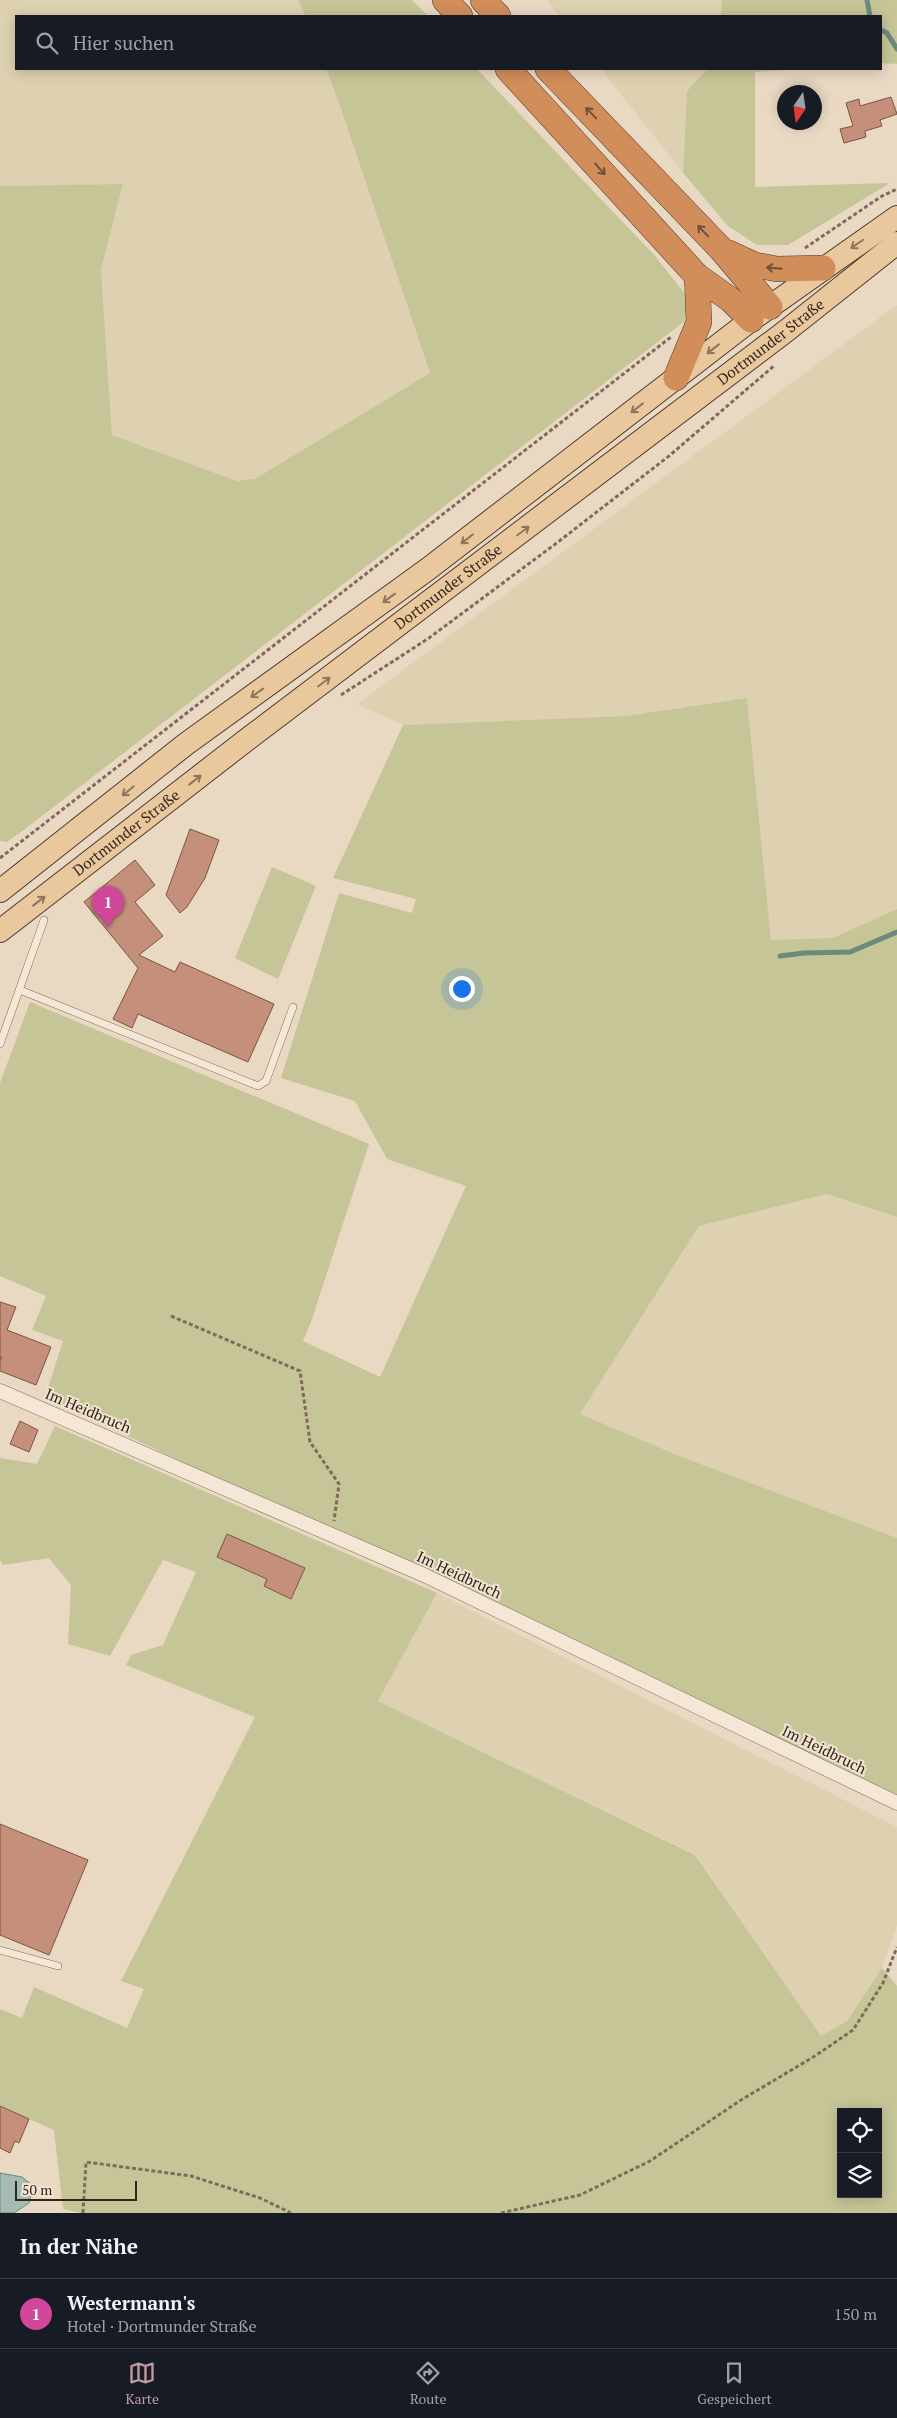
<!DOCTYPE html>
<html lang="de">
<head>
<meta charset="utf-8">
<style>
	body { margin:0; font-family:"PT Serif",serif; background:#242831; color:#f1f3f6 }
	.controls { position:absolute; right:15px; bottom:15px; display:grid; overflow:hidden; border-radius:0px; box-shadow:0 2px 12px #0003 }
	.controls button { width:45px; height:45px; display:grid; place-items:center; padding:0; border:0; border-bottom:1px solid #363941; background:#171b24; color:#f1f3f6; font:25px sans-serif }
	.compass { position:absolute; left:777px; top:85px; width:45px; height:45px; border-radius:50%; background:#171b24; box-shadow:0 2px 12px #0003; rotate:193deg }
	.scale { position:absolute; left:15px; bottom:12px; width:122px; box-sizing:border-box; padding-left:5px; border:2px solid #33251e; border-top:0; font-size:14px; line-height:18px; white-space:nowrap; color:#33251e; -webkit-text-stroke:4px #f1e4d1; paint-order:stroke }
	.you { position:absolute; left:461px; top:988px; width:18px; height:18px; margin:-12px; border:4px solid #fff; border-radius:50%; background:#1a73e8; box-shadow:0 0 0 8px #1a73e833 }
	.badge { display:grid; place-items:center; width:32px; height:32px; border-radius:50%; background:#c39ca3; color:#fff; font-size:16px; font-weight:700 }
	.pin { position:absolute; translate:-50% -41px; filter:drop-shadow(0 1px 2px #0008) }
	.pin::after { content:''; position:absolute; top:26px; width:18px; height:15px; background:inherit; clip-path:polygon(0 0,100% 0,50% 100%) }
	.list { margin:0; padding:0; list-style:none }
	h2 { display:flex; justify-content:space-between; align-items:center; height:65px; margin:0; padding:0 20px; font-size:21px }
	h2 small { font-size:16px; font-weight:400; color:#9ea1a6 }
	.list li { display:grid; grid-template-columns:32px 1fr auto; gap:15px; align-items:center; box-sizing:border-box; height:70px; padding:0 20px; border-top:1px solid #363941 }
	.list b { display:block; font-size:19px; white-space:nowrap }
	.list p { margin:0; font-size:16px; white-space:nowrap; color:#9ea1a6 }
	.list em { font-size:16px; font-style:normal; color:#9ea1a6 }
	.icon { flex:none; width:28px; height:28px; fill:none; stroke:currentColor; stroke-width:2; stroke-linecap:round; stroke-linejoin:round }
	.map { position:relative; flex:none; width:897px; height:2213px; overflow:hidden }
	.search { position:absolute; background:#171b24; box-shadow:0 2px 12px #0003; left:15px; right:15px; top:15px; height:55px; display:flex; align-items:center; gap:12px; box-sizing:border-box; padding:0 18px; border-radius:0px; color:#9ea1a6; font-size:19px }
	.sheet { height:135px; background:#171b24 }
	nav { display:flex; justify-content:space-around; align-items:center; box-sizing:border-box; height:70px; border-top:1px solid #363941; background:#171b24; font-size:14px; color:#9ea1a6 }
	nav a { display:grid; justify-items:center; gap:2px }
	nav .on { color:#c39ca3 }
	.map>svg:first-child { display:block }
</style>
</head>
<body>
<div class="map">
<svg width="897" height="2213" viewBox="0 0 897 2213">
	<rect width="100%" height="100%" fill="#e9d8c2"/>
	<path fill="#ded1b1" d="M 0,0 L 298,0 L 305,16 L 16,16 L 16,69 L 326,69 L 339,103 L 430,373 L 255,480 L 237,481 L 112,435 L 101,270 L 123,184 L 0,186 Z
		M 547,0 L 722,0 L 721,16 L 559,16 Z
		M 601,69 L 707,69 L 687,91 L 683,173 Z
		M 897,305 L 897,910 L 837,938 L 771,940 L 747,698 L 626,716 L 403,725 L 357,704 Z
		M 827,1194 L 897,1217 L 897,1538 L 682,1457 L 580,1414 L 699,1226 Z
		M 437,1593 L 897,1827 L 897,1925 L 882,1968 L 847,2021 L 821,2037 L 695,1854 L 378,1701 Z"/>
	<path fill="#c6c598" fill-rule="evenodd" d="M 298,0 L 412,0 L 428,16 L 305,16 Z
		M 722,0 L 897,0 L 897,64 L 881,63 L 881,16 L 721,16 Z
		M 326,69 L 477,69 L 655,256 L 689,299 L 685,321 L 25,829 L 7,842 L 0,841 L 0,186 L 123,184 L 101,270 L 112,435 L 237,481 L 255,479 L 430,373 L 339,103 Z
		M 707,69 L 793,69 L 755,72 L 755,187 L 890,183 L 788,245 L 757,245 L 728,226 L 683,173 L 687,91 Z
		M 747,698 L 771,940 L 833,938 L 897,909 L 897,1217 L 827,1194 L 699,1226 L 580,1414 L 682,1457 L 897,1538 L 897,1800 L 45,1397 L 63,1341 L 32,1330 L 46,1296 L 0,1276 L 0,1083 L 30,1002 L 369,1144 L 311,1322 L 303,1341 L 380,1377 L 466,1186 L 387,1159 L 355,1101 L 281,1078 L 339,893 L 412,913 L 416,899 L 333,878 L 403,725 L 626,716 Z
		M 272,867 L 316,886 L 278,979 L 235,958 Z
		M 55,1426 L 437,1593 L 378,1701 L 695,1855 L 821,2036 L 847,2021 L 882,1968 L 897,1986 L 897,2213 L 80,2213 L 63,2209 L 54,2130 L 0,2106 L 0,2009 L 22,2018 L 34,1987 L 127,2028 L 144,1989 L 121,1981 L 255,1717 L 126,1665 L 131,1655 L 163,1645 L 196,1572 L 163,1560 L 110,1656 L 68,1644 L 71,1585 L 49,1558 L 3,1565 L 0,1560 L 0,1458 L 37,1464 ZM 841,2112 L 878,2112 L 878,2194 L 841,2194 Z"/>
	<path fill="#a4bcb2" stroke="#6c897e" d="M 0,2173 L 22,2177 L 33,2186 L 29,2203 L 14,2213 L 0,2213 Z"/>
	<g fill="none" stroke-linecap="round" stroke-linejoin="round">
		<path stroke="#6c897e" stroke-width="5" d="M 867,0 L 870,16
			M 881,30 L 887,33 L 897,49
			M 780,956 L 804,953 L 850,952 L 897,932"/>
	</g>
	<path fill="#c4907c" stroke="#7e5343" d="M 891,97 L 897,114 L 880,120 L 882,126 L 865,131 L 866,137 L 844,143 L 840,129 L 853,126 L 846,103 L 859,99 L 860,106 Z
		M 190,829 L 219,840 L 205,878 L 187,907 L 180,913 L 166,895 Z
		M 135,860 L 155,885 L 135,902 L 163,936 L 139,955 L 175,972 L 180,962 L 274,1004 L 248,1062 L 138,1014 L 132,1028 L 113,1019 L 138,968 L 84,902 Z
		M 0,1302 L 16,1307 L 7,1330 L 51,1347 L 36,1385 L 0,1371 Z
		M 20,1421 L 38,1430 L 29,1452 L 10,1444 Z
		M 227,1534 L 305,1568 L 291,1599 L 264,1586 L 267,1579 L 217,1557 Z
		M 0,1824 L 88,1860 L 49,1955 L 0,1935 Z
		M 0,2106 L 29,2119 L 19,2143 L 15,2141 L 10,2153 L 0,2148 Z"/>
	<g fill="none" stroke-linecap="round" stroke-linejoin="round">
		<defs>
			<path id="lane" d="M 20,990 L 258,1086 L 266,1081 L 293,1007
				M 0,1044 L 44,920
				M 0,1950 L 58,1966"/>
			<path id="street" d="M 0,1391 L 424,1575 L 897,1803"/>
			<g id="primary">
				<path d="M 0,891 L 186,744 L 428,569 L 751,320 L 897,217"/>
				<path id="s1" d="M 0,931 L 249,738 L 786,331 L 897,243"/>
			</g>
			<path id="highway" d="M 445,0 L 460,16
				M 483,0 L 498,16
				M 508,69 L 697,276 L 731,300 L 751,320
				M 548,69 L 721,249 L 770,307
				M 729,253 L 755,265 L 777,269 L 823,268
				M 676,378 L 699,322 L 697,276"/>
		</defs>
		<use href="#lane" stroke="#816a5b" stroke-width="8"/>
		<use href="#street" stroke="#816a5b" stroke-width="15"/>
		<use href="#primary" stroke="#4f3a2f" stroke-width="24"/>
		<use href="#highway" stroke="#4f3a2f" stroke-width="26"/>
		<path stroke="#816a5b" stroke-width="3" stroke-dasharray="4 2.5" stroke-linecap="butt" d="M 805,248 L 882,196 L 897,189
			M 341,695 L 429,638 L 558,542 L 669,456 L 775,365
			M 0,858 L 671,337
			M 171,1316 L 300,1371 L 310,1442 L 339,1484 L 334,1521
			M 0,1358 L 2,1358
			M 83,2213 L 86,2162 L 191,2176 L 260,2198 L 291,2213
			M 501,2213 L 580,2195 L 650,2161 L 741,2100 L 815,2056 L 853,2030 L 883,1983 L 897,1947"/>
		<use href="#lane" stroke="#f5e7d5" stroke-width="7"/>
		<use href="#street" stroke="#f5e7d5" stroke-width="14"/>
		<use href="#primary" stroke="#e9c89d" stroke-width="22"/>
		<use href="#highway" stroke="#d18d5a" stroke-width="25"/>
	</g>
	<defs><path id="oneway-shaft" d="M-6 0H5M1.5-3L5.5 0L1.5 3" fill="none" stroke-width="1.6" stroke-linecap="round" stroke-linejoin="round" transform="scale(1.25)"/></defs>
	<g stroke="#724f36">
		<use href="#oneway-shaft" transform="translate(591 113) rotate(-134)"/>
		<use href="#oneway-shaft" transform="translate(600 169) rotate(48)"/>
		<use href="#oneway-shaft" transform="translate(703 231) rotate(-134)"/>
		<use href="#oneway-shaft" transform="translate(774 268) rotate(-175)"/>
	</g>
	<g stroke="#8e765e">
		<use href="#oneway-shaft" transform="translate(857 244) rotate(145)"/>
		<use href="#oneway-shaft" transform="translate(713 349) rotate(142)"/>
		<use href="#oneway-shaft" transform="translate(637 408) rotate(142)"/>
		<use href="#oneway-shaft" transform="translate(523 531) rotate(-37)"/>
		<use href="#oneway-shaft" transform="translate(467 539) rotate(142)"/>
		<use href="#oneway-shaft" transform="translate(389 598) rotate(144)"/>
		<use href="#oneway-shaft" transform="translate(324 682) rotate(-37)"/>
		<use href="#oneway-shaft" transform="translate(257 693) rotate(144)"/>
		<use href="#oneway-shaft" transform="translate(195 780) rotate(-38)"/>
		<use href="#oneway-shaft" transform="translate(128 791) rotate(141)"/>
		<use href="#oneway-shaft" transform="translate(39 901) rotate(-38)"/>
	</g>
	<g text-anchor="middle" stroke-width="4" stroke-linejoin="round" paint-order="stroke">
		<g font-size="15" fill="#33251e" stroke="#f1e4d1">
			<text dy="5" stroke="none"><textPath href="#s1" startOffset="970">Dortmunder Straße</textPath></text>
			<text dy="5" stroke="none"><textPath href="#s1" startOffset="565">Dortmunder Straße</textPath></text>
			<text dy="5" stroke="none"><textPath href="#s1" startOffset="160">Dortmunder Straße</textPath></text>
			<text transform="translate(88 1411) rotate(23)" y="5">Im Heidbruch</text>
			<text transform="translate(459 1575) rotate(25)" y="5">Im Heidbruch</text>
			<text transform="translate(824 1750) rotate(26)" y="5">Im Heidbruch</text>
		</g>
	</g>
</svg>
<div class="controls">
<button><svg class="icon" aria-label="locate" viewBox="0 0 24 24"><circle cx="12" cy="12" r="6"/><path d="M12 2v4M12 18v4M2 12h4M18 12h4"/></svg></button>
<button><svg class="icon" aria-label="layers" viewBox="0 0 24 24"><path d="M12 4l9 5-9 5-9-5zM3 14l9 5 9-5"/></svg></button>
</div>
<svg class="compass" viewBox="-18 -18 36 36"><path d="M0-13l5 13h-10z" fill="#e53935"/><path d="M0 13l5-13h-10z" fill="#9ea1a6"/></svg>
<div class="scale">50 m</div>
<div class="you"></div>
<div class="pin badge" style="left:108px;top:927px;background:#d1479c">1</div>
<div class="search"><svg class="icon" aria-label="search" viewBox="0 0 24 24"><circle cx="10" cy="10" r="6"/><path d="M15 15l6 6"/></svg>Hier suchen</div>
</div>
<section class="sheet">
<h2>In der Nähe<small></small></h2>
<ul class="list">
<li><span class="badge" style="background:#d1479c">1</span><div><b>Westermann's</b><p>Hotel · Dortmunder Straße</p></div><em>150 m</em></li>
</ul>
</section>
<nav>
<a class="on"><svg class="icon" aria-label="map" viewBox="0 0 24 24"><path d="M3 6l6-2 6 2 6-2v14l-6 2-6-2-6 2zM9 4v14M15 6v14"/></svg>Karte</a>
<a><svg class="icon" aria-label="directions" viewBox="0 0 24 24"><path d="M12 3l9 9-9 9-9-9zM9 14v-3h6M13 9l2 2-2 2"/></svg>Route</a>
<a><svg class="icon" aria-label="saved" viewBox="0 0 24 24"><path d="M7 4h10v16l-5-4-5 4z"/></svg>Gespeichert</a>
</nav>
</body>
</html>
